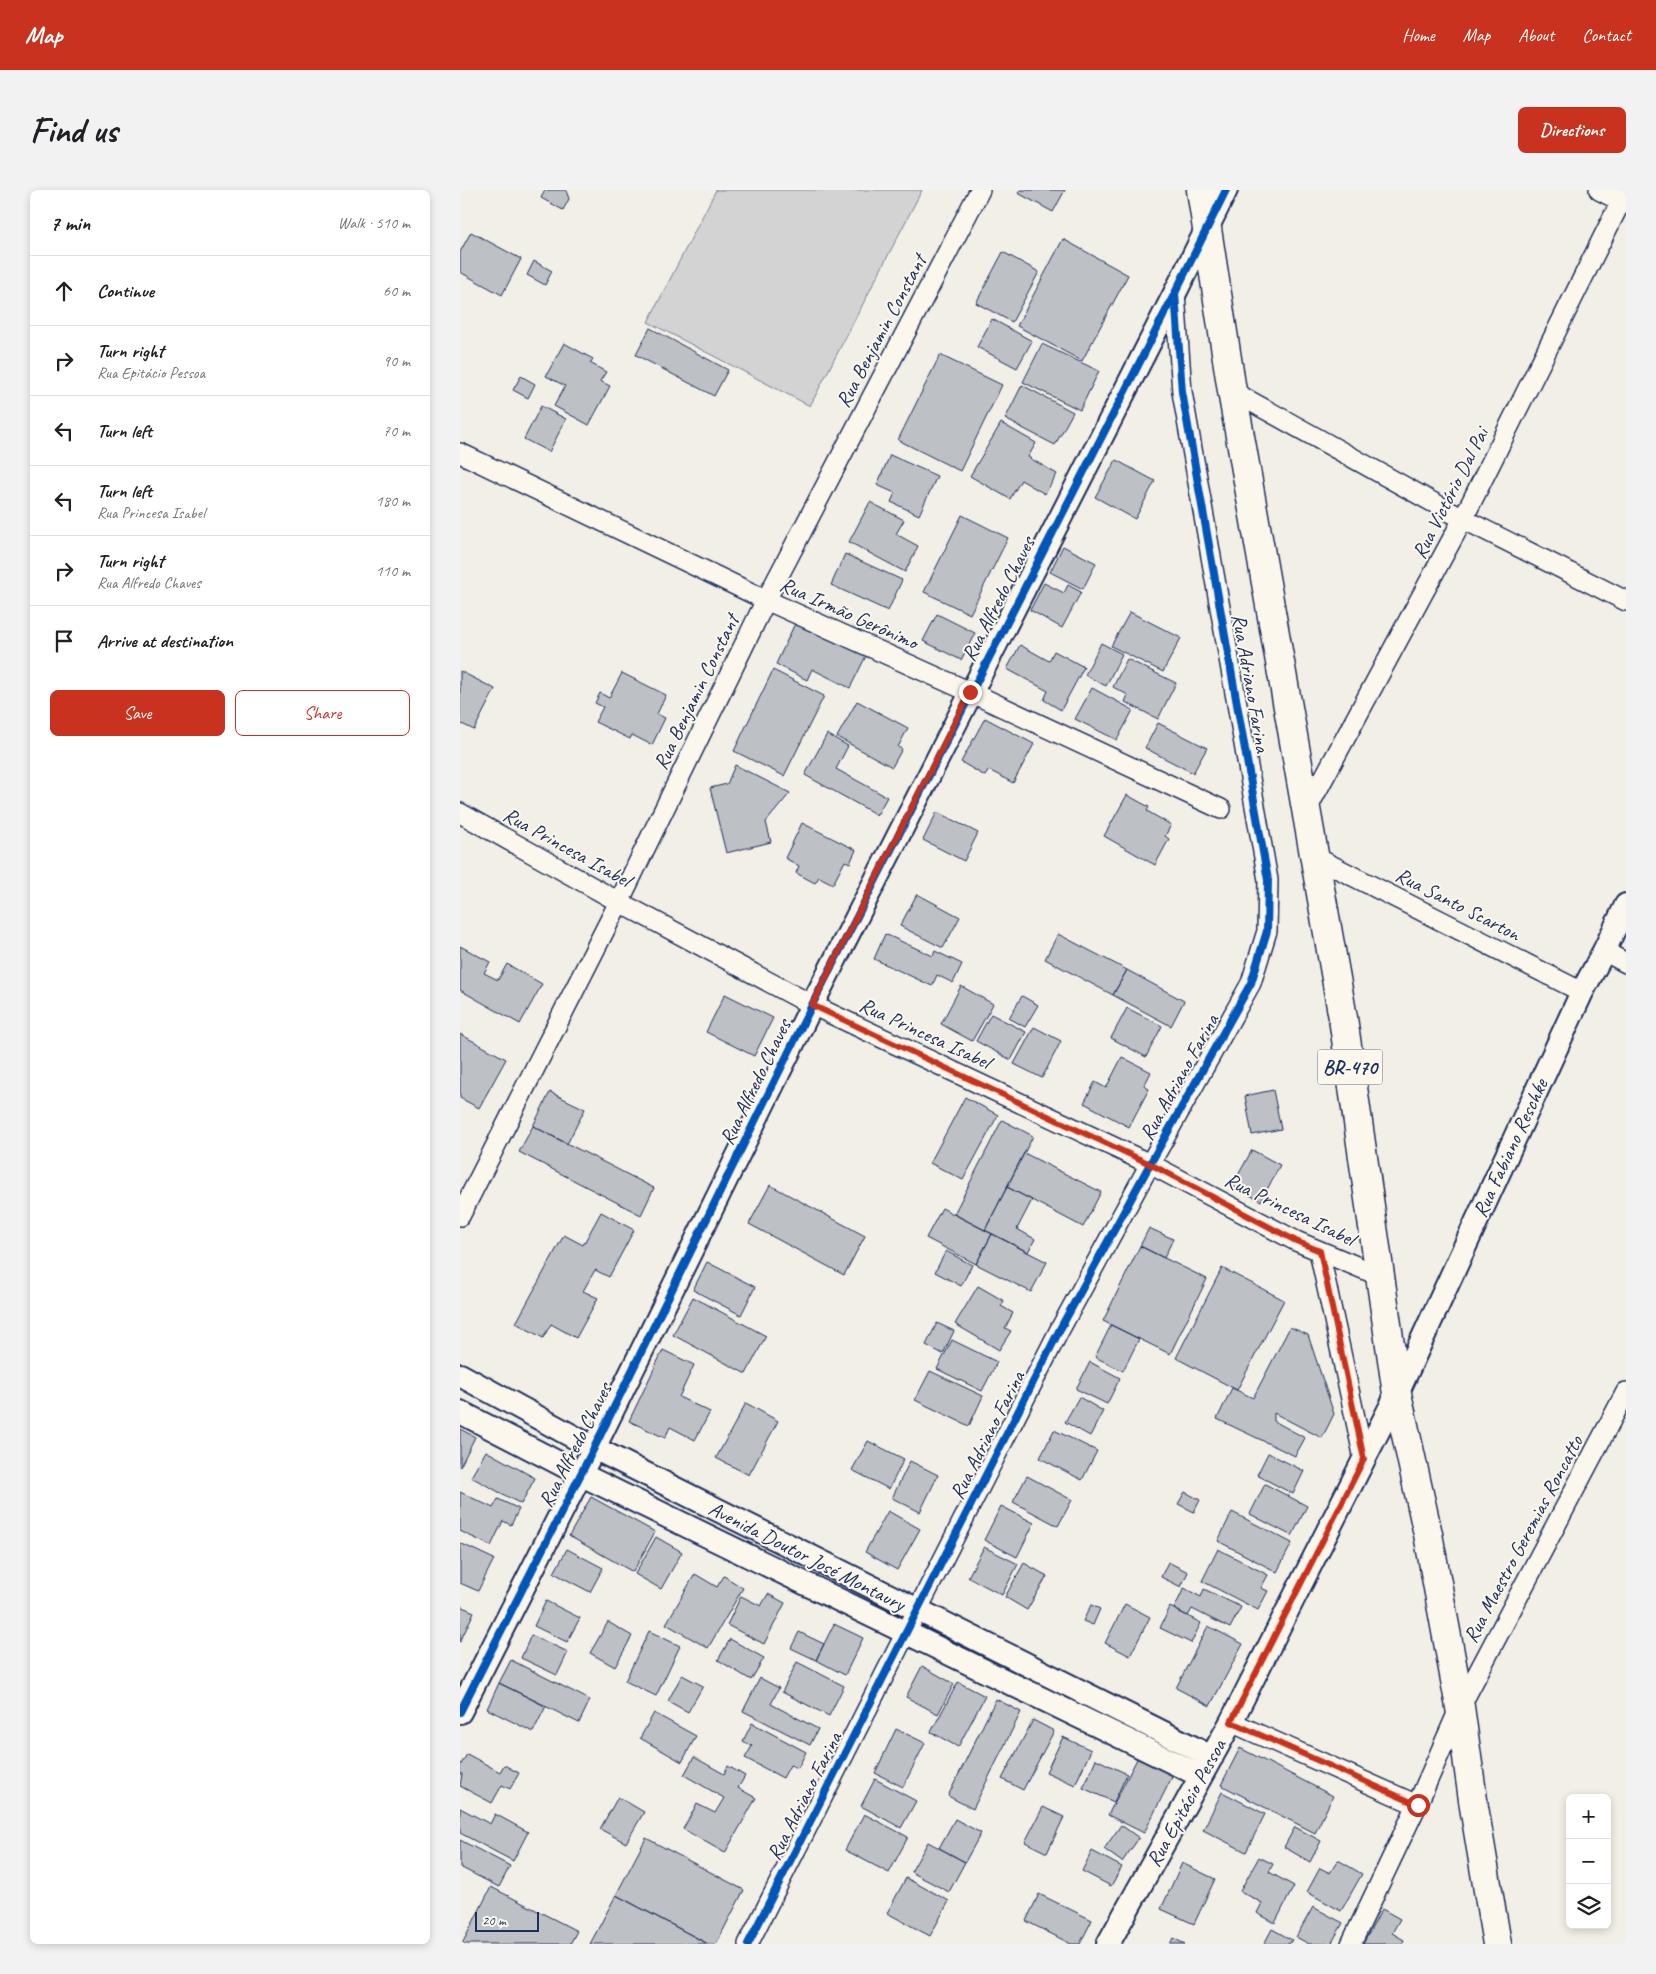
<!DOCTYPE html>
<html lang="en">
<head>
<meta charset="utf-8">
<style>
	body { margin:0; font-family:Caveat,sans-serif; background:#f2f2f2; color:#202124 }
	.controls { position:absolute; right:15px; bottom:15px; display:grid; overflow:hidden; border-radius:8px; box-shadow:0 2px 8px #0003 }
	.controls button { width:45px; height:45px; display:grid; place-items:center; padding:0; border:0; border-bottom:1px solid #e0e0e0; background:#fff; color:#202124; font:25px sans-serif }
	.scale { position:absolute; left:15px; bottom:12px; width:64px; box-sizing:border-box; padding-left:5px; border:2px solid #1b2f5e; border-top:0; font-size:14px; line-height:18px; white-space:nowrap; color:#1b2f5e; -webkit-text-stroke:4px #fbf7ec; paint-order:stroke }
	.stop { position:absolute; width:15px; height:15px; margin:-11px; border:4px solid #c8321e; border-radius:50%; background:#fff }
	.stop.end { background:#c8321e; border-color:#fff; box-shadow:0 1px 5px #0008 }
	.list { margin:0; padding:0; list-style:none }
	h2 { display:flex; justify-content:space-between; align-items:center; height:65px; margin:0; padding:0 20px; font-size:21px }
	h2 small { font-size:16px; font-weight:400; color:#757577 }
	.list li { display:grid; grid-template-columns:32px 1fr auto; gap:15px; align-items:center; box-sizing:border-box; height:70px; padding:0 20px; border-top:1px solid #e0e0e0 }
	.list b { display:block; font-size:19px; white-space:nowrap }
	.list p { margin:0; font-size:16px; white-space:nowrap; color:#757577 }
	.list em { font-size:16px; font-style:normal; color:#757577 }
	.actions { display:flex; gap:10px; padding:15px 20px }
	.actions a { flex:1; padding:11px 0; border:1px solid #c8321e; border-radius:8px; text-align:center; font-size:18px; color:#c8321e }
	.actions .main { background:#c8321e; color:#fff }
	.icon { flex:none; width:28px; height:28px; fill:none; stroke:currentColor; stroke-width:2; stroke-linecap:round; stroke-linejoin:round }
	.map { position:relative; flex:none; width:1166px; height:1754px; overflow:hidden; border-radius:8px }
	header { display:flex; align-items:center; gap:30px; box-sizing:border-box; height:70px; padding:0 25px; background:#c8321e; color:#fff }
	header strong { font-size:24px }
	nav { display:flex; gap:28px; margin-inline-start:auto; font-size:18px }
	.intro { display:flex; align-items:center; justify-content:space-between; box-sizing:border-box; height:120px; padding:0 30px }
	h1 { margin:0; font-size:35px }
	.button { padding:12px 22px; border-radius:8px; background:#c8321e; color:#fff; font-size:18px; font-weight:700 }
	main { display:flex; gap:30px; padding:0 30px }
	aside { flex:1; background:#fff; border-radius:8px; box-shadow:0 2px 8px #0003 }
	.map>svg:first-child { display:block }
</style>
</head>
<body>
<header>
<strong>Map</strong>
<nav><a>Home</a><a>Map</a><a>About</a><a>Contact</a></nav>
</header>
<div class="intro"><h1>Find us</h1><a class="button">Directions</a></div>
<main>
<aside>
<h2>7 min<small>Walk · 510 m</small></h2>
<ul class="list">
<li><svg class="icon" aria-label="ahead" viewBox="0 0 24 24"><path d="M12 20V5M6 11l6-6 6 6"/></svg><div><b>Continue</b></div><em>60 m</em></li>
<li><svg class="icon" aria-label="right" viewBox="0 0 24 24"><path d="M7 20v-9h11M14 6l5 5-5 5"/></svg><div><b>Turn right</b><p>Rua Epitácio Pessoa</p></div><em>90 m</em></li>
<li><svg class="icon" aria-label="left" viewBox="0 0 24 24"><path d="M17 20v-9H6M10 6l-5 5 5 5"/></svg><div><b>Turn left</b></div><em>70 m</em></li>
<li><svg class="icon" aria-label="left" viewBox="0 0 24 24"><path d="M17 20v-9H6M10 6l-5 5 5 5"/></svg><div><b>Turn left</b><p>Rua Princesa Isabel</p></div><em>180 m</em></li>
<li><svg class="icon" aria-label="right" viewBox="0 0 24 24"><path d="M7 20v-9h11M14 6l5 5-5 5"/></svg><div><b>Turn right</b><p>Rua Alfredo Chaves</p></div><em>110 m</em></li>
<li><svg class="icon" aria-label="arrive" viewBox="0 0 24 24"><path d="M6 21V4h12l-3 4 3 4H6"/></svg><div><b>Arrive at destination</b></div></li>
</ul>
<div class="actions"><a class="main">Save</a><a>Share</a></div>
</aside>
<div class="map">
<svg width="1166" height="1754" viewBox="0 0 1166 1754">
	<rect width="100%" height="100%" fill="#f2efe6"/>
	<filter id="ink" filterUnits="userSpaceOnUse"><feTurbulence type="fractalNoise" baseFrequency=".02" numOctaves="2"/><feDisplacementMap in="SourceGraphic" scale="10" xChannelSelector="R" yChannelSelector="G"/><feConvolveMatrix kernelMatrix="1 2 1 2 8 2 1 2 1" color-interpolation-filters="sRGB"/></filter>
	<g filter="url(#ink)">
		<path fill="#d2d3d2" stroke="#768198" d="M 256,0 L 462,0 L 350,216 L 188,132 Z"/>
		<path fill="#bdc0c4" stroke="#1b2f5e" d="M 85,0 L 106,0 L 109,9 L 103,20 L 81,8 Z
			M 560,0 L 605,0 L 593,22 L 558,3 Z
			M 11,42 L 61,69 L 42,105 L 0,82 L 0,62 Z
			M 603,49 L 668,85 L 622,171 L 557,136 Z
			M 543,62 L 579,82 L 552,132 L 516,113 Z
			M 74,71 L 92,81 L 85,95 L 67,85 Z
			M 532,129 L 572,151 L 557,178 L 517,157 Z
			M 190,138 L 268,180 L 254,206 L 176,165 Z
			M 104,153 L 133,169 L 130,173 L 146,182 L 140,191 L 150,196 L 129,235 L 94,216 L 105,196 L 86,186 Z
			M 582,154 L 639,181 L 620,220 L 563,192 Z
			M 480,165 L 542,195 L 500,281 L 438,250 Z
			M 61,186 L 75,194 L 68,208 L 53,200 Z
			M 562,195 L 613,222 L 595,255 L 545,229 Z
			M 81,216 L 106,229 L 89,262 L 64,249 Z
			M 541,233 L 576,253 L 568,267 L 597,284 L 585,304 L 561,290 L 550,309 L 510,286 Z
			M 430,265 L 477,286 L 459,325 L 431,312 L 435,303 L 417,295 Z
			M 656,270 L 695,291 L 675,329 L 635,307 Z
			M 410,312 L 444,330 L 436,344 L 458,356 L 445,382 L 389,352 Z
			M 502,325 L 548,348 L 510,424 L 464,402 Z
			M 603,356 L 636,373 L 623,399 L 590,382 Z
			M 385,364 L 442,390 L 428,421 L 371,395 Z
			M 584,393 L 604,403 L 608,395 L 621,402 L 602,438 L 570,420 Z
			M 670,422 L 721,448 L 703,482 L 651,456 Z
			M 477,424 L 515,443 L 501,470 L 463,451 Z
			M 337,429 L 407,464 L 390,498 L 352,479 L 347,490 L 316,474 Z
			M 641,453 L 662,464 L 646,496 L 625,485 Z
			M 560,455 L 589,471 L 594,461 L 624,477 L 601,520 L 584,510 L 588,501 L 547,479 Z
			M 667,469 L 716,493 L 698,529 L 665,512 L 668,505 L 653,497 Z
			M 313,480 L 364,506 L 324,586 L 274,561 Z
			M 0,481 L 35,499 L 14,540 L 0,533 Z
			M 162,483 L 206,505 L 197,524 L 205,528 L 192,555 L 172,545 L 170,549 L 135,532 L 143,517 L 135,513 L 140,503 L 149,508 Z
			M 632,498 L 673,520 L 657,550 L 615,529 Z
			M 397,511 L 448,538 L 438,557 L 442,559 L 432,577 L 377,547 Z
			M 525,528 L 574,554 L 553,593 L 529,580 L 525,586 L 501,572 Z
			M 698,533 L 747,558 L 733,583 L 685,558 Z
			M 367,544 L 388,556 L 376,579 L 427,607 L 417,625 L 345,585 Z
			M 275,575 L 330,603 L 306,632 L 311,652 L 266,663 L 250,598 L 267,594 Z
			M 667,605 L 689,617 L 687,621 L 711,635 L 705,646 L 709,649 L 695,675 L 644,646 Z
			M 477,622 L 518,643 L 504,671 L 463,650 Z
			M 342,633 L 396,660 L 390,673 L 385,671 L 373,694 L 359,687 L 355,693 L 336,683 L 339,676 L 325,668 Z
			M 457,704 L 500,727 L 483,758 L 440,736 Z
			M 425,744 L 473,766 L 475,761 L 502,774 L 493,793 L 477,785 L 472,796 L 414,769 Z
			M 598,744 L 667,780 L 653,805 L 585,769 Z
			M 0,756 L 30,772 L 24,783 L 38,790 L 47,774 L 82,794 L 60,834 L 0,800 Z
			M 667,780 L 724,811 L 711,836 L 653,805 Z
			M 501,796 L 533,814 L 512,851 L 481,834 Z
			M 265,804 L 313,828 L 294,866 L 246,842 Z
			M 562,806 L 578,815 L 565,837 L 549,828 Z
			M 667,818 L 702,836 L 686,867 L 651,848 Z
			M 531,824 L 566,842 L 551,870 L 516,851 Z
			M 574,837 L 601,851 L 582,888 L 554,874 Z
			M 0,844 L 46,869 L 19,918 L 0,908 Z
			M 662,867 L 691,882 L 684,896 L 689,899 L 669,937 L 624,913 L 635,892 L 646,898 Z
			M 813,900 L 821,939 L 792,945 L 785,906 Z
			M 90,902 L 125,919 L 107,954 L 73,936 Z
			M 505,907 L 538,925 L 503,990 L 470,973 Z
			M 542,930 L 573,946 L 525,1040 L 494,1024 Z
			M 73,936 L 194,998 L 181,1025 L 59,962 Z
			M 792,960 L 820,975 L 801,1011 L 772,996 Z
			M 564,963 L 641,1002 L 623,1037 L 547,997 Z
			M 310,995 L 405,1046 L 384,1085 L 289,1034 Z
			M 547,997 L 572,1010 L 557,1039 L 575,1049 L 568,1062 L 525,1040 Z
			M 482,1018 L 532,1044 L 516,1074 L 466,1048 Z
			M 141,1022 L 174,1040 L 149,1087 L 135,1080 L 123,1101 L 138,1108 L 116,1148 L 91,1134 L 83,1148 L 56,1133 L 104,1045 L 123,1055 Z
			M 689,1038 L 713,1049 L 704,1068 L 680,1056 Z
			M 532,1044 L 587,1072 L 571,1102 L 516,1074 Z
			M 680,1056 L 747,1089 L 710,1164 L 643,1131 Z
			M 486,1061 L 512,1075 L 501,1096 L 475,1082 Z
			M 247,1072 L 295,1097 L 281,1125 L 233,1100 Z
			M 762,1078 L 824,1110 L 777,1200 L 716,1168 Z
			M 518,1096 L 544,1111 L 541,1116 L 553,1123 L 545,1138 L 551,1141 L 539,1160 L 495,1134 Z
			M 233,1107 L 306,1146 L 286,1184 L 213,1145 Z
			M 477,1133 L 494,1141 L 483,1164 L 466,1155 Z
			M 651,1135 L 679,1149 L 663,1181 L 635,1167 Z
			M 830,1137 L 848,1145 L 874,1224 L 862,1248 L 814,1223 L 814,1231 L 845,1248 L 835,1266 L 757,1229 L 772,1198 L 793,1208 Z
			M 492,1150 L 537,1172 L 522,1201 L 477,1179 Z
			M 203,1160 L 234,1175 L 219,1207 L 250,1222 L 235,1250 L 210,1237 L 205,1248 L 169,1231 Z
			M 630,1172 L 660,1188 L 647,1214 L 616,1199 Z
			M 470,1181 L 523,1206 L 509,1236 L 455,1210 Z
			M 619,1207 L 643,1221 L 630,1246 L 605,1232 Z
			M 286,1213 L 318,1231 L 289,1285 L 256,1268 Z
			M 0,1239 L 15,1247 L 0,1277 Z
			M 594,1240 L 637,1261 L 622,1290 L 580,1268 Z
			M 408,1251 L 444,1269 L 429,1299 L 392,1280 Z
			M 26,1261 L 75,1288 L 61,1314 L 11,1287 Z
			M 808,1263 L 844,1281 L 833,1304 L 797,1285 Z
			M 450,1271 L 478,1285 L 460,1322 L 432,1308 Z
			M 567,1286 L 612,1310 L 598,1336 L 553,1312 Z
			M 805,1294 L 847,1316 L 832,1346 L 790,1324 Z
			M 0,1302 L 33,1318 L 38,1309 L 59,1319 L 51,1335 L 43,1331 L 31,1356 L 0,1341 Z
			M 725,1302 L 740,1310 L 734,1322 L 718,1314 Z
			M 131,1307 L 195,1342 L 173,1382 L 109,1346 Z
			M 541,1316 L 574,1333 L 557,1367 L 524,1350 Z
			M 428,1321 L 460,1339 L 437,1380 L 405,1362 Z
			M 772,1322 L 832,1353 L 817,1382 L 758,1351 Z
			M 196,1347 L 222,1362 L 201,1399 L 175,1384 Z
			M 0,1353 L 34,1369 L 18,1401 L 0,1393 Z
			M 524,1357 L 558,1374 L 542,1405 L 508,1387 Z
			M 107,1359 L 143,1378 L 130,1402 L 94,1383 Z
			M 758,1359 L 808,1385 L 801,1398 L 808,1401 L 798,1420 L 742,1391 Z
			M 708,1372 L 728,1382 L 721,1397 L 701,1387 Z
			M 564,1373 L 587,1386 L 567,1420 L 545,1407 Z
			M 235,1384 L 257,1397 L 264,1386 L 283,1398 L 248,1458 L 206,1434 Z
			M 724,1398 L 741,1407 L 744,1399 L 781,1417 L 770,1438 L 732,1419 L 728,1426 L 714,1419 Z
			M 308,1404 L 325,1413 L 304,1454 L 267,1435 L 281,1406 L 301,1416 Z
			M 86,1411 L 120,1428 L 107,1452 L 74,1436 Z
			M 665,1414 L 690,1427 L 670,1466 L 645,1453 Z
			M 631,1415 L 640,1419 L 633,1435 L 623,1431 Z
			M 0,1416 L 14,1422 L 0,1452 Z
			M 710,1417 L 741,1433 L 731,1453 L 700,1438 Z
			M 148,1432 L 172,1446 L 155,1477 L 130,1463 Z
			M 374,1434 L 403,1448 L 385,1485 L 356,1470 Z
			M 748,1436 L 783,1454 L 750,1516 L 716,1498 Z
			M 189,1441 L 220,1456 L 196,1506 L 165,1491 Z
			M 339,1442 L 364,1454 L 356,1470 L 331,1458 Z
			M 71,1445 L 108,1462 L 97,1485 L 61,1468 Z
			M 270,1449 L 304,1468 L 291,1490 L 258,1470 Z
			M 51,1470 L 130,1510 L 119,1533 L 39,1493 Z
			M 337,1472 L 384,1496 L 369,1526 L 322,1502 Z
			M 462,1476 L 494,1494 L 478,1524 L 446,1507 Z
			M 222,1485 L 243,1496 L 228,1522 L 208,1511 Z
			M 300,1488 L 319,1498 L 311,1514 L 358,1539 L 350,1555 L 283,1521 Z
			M 498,1492 L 525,1506 L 498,1557 L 471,1542 Z
			M 39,1493 L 86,1516 L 73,1542 L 27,1519 Z
			M 536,1509 L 561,1522 L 513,1619 L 488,1606 Z
			M 194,1523 L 236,1546 L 222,1572 L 180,1548 Z
			M 573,1530 L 594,1541 L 563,1600 L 542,1589 Z
			M 292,1533 L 346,1562 L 338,1578 L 330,1575 L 323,1588 L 285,1568 L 292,1556 L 283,1551 Z
			M 436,1539 L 465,1553 L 443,1597 L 415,1583 Z
			M 603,1547 L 631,1560 L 615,1595 L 586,1582 Z
			M 780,1558 L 873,1606 L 855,1643 L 761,1595 Z
			M 7,1564 L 40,1582 L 44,1575 L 59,1583 L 50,1599 L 42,1595 L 32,1613 L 0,1596 L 2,1584 L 0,1583 L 0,1576 Z
			M 234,1567 L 264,1584 L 268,1576 L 285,1586 L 278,1598 L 296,1608 L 265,1663 L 223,1639 L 237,1614 L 255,1623 L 264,1608 L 224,1585 Z
			M 678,1567 L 713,1585 L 684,1643 L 648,1625 Z
			M 636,1569 L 667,1584 L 654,1612 L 623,1598 Z
			M 415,1589 L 456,1611 L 441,1638 L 401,1616 Z
			M 762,1602 L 805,1624 L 786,1662 L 743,1640 Z
			M 158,1607 L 184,1622 L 166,1653 L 140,1639 Z
			M 583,1617 L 604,1627 L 587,1663 L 565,1652 Z
			M 0,1618 L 30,1634 L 35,1624 L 68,1642 L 53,1671 L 0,1643 Z
			M 404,1624 L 448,1647 L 429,1683 L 385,1660 Z
			M 495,1629 L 521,1643 L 505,1672 L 479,1658 Z
			M 661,1635 L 679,1648 L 662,1672 L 644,1659 Z
			M 835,1637 L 861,1651 L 850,1672 L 824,1657 Z
			M 186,1648 L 284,1700 L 256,1754 L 248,1754 L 156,1705 Z
			M 0,1650 L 50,1676 L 39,1697 L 0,1677 Z
			M 468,1652 L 505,1672 L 489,1702 L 451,1682 Z
			M 632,1661 L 662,1677 L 651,1696 L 622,1681 Z
			M 799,1667 L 813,1674 L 809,1682 L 834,1696 L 815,1733 L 797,1723 L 802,1713 L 780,1701 Z
			M 878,1670 L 902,1684 L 881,1721 L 847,1702 L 860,1678 L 870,1683 Z
			M 722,1673 L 755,1689 L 734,1734 L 701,1719 Z
			M 446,1688 L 489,1711 L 470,1746 L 427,1723 Z
			M 31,1697 L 117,1741 L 110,1754 L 2,1754 Z
			M 579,1704 L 632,1730 L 620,1754 L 611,1754 L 566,1731 Z
			M 156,1705 L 248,1754 L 130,1754 Z
			M 853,1717 L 883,1733 L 871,1754 L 849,1754 L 836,1747 Z
			M 922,1719 L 940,1729 L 932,1743 L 944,1750 L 942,1754 L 903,1754 Z
			M 812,1739 L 832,1750 L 829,1754 L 804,1754 Z
			M 713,1748 L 725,1754 L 710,1754 Z"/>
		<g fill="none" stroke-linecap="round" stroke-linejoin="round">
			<defs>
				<path id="minor" d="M 1139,0 L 1166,14
					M 772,201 L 1003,329 L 1166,411
					M 0,263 L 306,410 L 510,502 L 761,619
					M 846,621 L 1003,329 L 1166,1
					M 0,623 L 159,712 L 352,815 L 690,974 L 836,1051 L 920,1086
					M 853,666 L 1122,802
					M 1144,761 L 1166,773
					M 0,1026 L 159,712 L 306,410 L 520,0
					M 859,1061 L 904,1269
					M 771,1532 L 957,1615
					M 288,1754 L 599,1141 L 690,974 L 791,793 L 807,741 L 808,690 L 722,202 L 715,103
					M 891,1754 L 957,1615 L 1000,1517 L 1166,1202"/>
				<path id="tertiary" d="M 0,1185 L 134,1258 L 752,1567
					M 0,1222 L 120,1284 L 741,1586
					M 0,1522 L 134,1258 L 352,815 L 715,103 L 766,0
					M 648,1754 L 771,1532 L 937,1204 L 1122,802 L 1144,761 L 1166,715"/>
				<path id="trunk" d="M 741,0 L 772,201 L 883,828 L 937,1204 L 968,1344 L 1000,1517 L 1014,1617 L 1037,1754"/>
			</defs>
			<use href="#minor" stroke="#1b2f5e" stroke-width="22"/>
			<use href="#tertiary" stroke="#1b2f5e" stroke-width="26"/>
			<use href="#trunk" stroke="#1b2f5e" stroke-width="31"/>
			<use href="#minor" stroke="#fbf7ec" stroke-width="19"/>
			<use href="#tertiary" stroke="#fbf7ec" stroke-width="22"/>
			<use href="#trunk" stroke="#fbf7ec" stroke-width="28"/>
			<defs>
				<path id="cycleway" d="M 0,1522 L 134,1258 L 352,815 L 715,103 L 766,0
					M 288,1754 L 599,1141 L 690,974 L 791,793 L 807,741 L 808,690 L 722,202 L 715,103"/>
			</defs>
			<use href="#cycleway" stroke="#fbf7ec" stroke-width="11"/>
			<use href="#cycleway" stroke="#0057b8" stroke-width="8"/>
		</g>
	</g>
	<g fill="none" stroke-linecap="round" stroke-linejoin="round" filter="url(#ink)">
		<path stroke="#c8321e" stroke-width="6" d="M 510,502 L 352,815 L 690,974 L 836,1051 L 860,1061 L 904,1269 L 771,1532 L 958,1615"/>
	</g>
	<g text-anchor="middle" stroke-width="4" stroke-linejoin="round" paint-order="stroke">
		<rect fill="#fbf7ec" stroke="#5e6b89" stroke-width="1" x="857.5" y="859.5" width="65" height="35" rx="4"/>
		<g font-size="20" font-weight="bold" fill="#1b2f5e">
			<text x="890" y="884">BR-470</text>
		</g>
		<g font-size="21" fill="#1b2f5e" stroke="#fbf7ec">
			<text transform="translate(421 141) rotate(-62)" y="7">Rua Benjamin Constant</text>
			<text transform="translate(990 303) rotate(-63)" y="7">Rua Victório Dal Pai</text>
			<text transform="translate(538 409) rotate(-63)" y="7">Rua Alfredo Chaves</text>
			<text transform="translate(389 423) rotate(24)" y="7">Rua Irmão Gerônimo</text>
			<text transform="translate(791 493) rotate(80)" y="7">Rua Adriano Farina</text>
			<text transform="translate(236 502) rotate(-64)" y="7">Rua Benjamin Constant</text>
			<text transform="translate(107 657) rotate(29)" y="7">Rua Princesa Isabel</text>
			<text transform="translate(998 714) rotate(27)" y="7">Rua Santo Scarton</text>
			<text transform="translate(465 843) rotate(25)" y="7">Rua Princesa Isabel</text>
			<text transform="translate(719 887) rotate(-61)" y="7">Rua Adriano Farina</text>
			<text transform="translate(295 892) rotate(-64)" y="7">Rua Alfredo Chaves</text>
			<text transform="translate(1050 958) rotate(-65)" y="7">Rua Fabiano Reschke</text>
			<text transform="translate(830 1019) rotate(26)" y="7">Rua Princesa Isabel</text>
			<text transform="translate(527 1245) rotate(-63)" y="7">Rua Adriano Farina</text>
			<text transform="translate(115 1255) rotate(-63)" y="7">Rua Alfredo Chaves</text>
			<text transform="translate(1063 1349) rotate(-62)" y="7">Rua Maestro Geremias Roncatto</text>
			<text transform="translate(347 1366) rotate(27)" y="7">Avenida Doutor José Montaury</text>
			<text transform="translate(344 1606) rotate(-63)" y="7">Rua Adriano Farina</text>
			<text transform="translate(726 1613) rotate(-61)" y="7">Rua Epitácio Pessoa</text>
		</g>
	</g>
</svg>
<div class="controls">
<button>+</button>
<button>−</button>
<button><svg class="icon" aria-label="layers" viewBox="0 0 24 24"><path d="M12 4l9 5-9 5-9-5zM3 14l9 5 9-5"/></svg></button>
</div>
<div class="scale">20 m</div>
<div class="stop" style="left:958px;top:1615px"></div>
<div class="stop end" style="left:510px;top:502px"></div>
</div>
</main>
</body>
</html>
